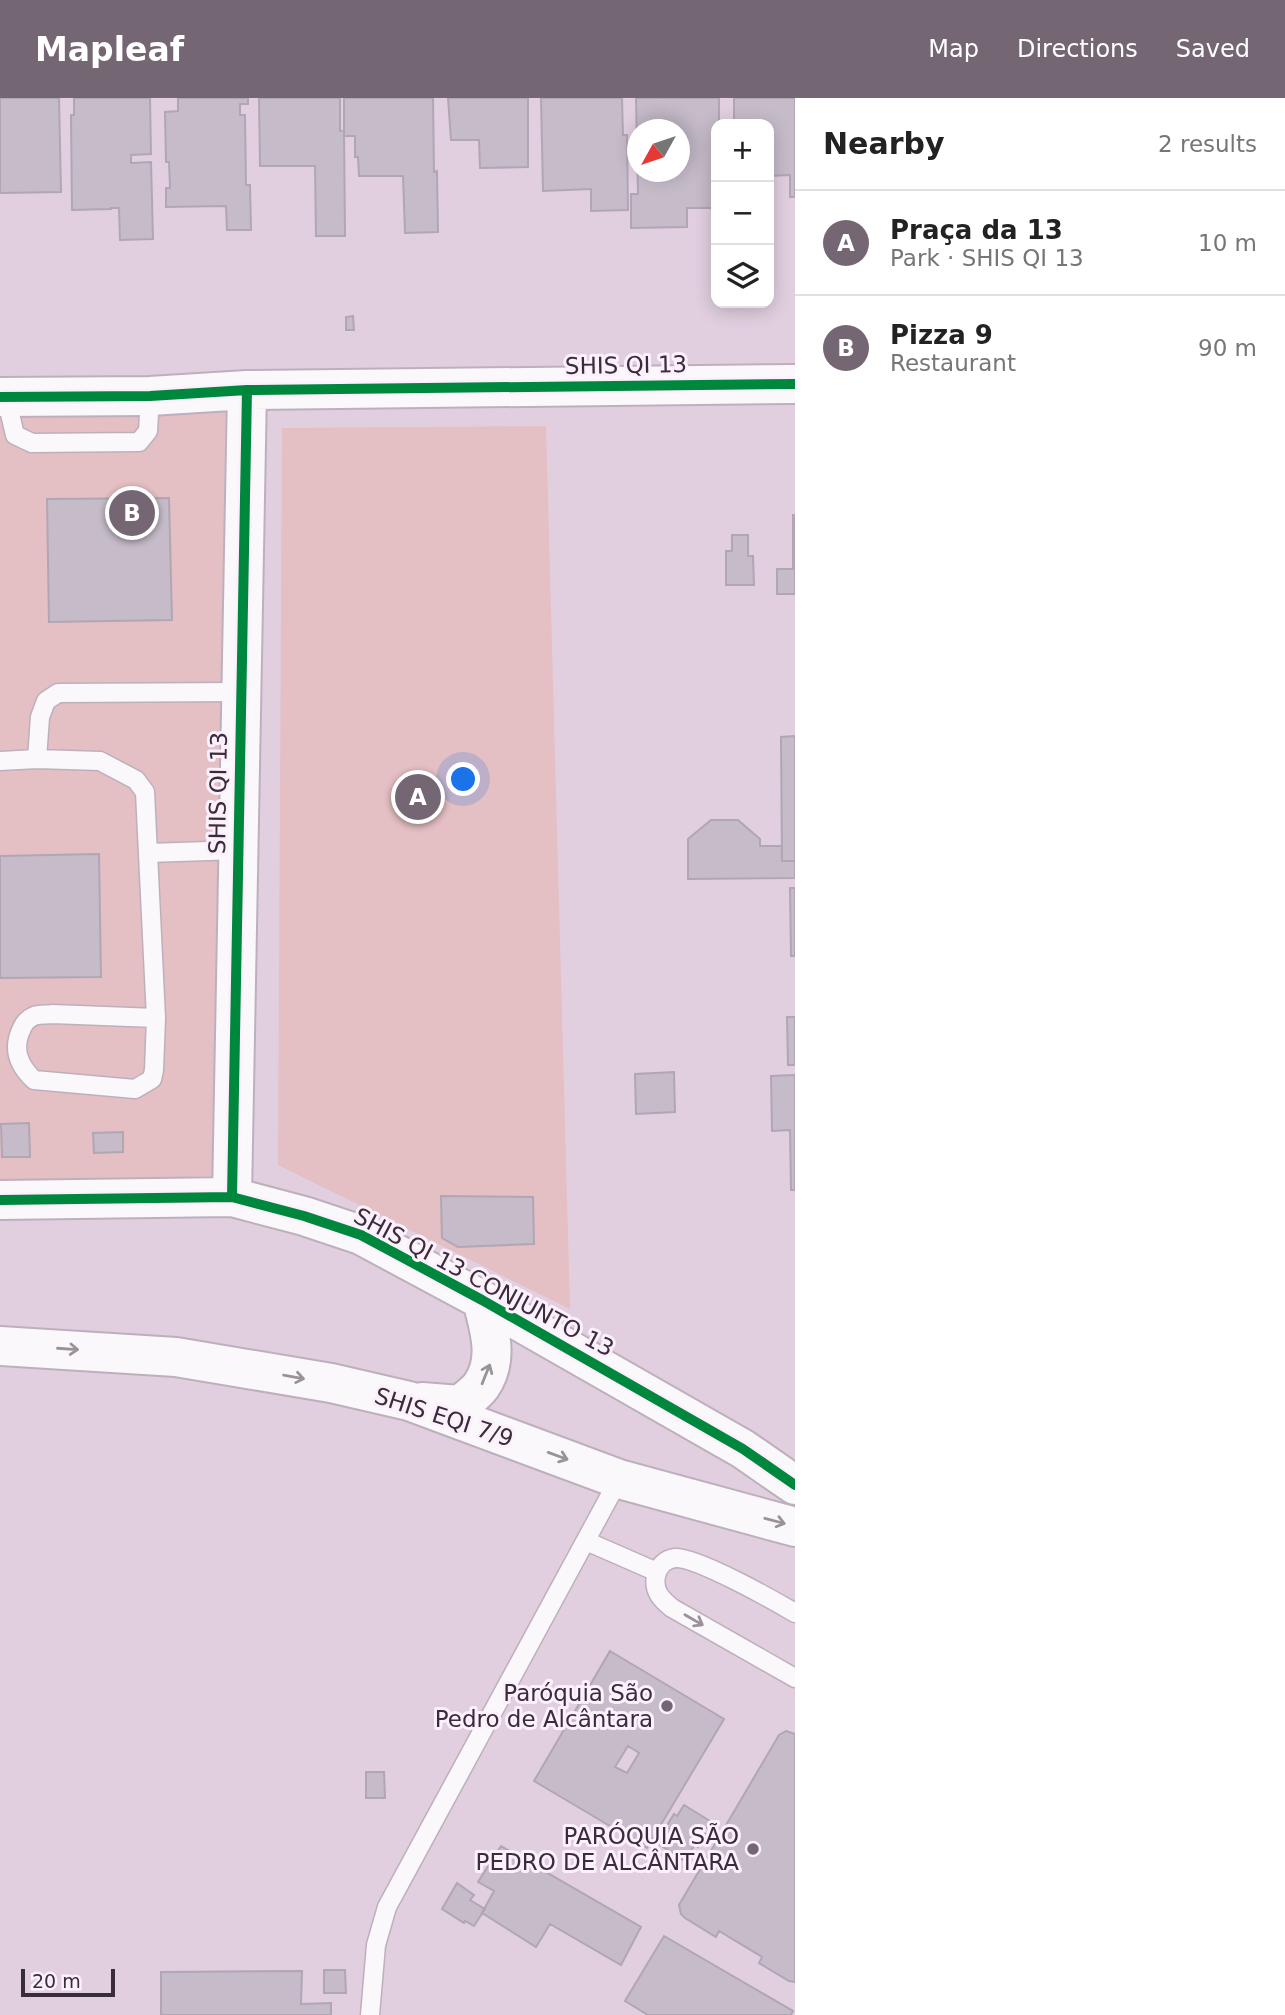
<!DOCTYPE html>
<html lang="en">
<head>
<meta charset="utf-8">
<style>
	body { margin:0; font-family:"DejaVu Sans",sans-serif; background:#f2f2f2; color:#222 }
	.controls { position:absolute; right:21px; top:21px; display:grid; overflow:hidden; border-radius:14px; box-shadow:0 4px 18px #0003 }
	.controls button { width:63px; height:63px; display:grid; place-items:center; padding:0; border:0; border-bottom:2px solid #e0e0e0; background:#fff; color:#222; font:35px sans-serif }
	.compass { position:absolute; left:627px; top:21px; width:63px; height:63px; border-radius:50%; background:#fff; box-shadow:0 4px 18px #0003; rotate:230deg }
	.scale { position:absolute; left:21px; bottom:18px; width:94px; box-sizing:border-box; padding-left:7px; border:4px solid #392d39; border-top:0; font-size:19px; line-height:24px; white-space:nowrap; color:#392d39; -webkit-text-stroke:5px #fdf0fd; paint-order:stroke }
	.you { position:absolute; left:464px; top:682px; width:24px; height:24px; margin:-18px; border:5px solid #fff; border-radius:50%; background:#1a73e8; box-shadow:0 0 0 10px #1a73e833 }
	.badge { display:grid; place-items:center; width:46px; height:46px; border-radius:50%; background:#746673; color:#fff; font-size:23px; font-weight:700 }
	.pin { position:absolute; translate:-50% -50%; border:4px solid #fff; box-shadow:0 2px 7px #0006 }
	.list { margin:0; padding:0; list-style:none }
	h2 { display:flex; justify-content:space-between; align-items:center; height:91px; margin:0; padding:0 28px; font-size:30px }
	h2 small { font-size:23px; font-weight:400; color:#767676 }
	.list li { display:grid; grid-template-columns:46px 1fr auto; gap:21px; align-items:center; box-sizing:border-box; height:105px; padding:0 28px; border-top:2px solid #e0e0e0 }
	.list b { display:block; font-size:26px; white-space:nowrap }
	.list p { margin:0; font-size:23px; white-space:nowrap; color:#767676 }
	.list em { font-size:23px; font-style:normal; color:#767676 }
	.icon { flex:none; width:38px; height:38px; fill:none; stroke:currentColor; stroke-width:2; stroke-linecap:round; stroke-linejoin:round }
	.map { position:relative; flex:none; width:795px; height:1917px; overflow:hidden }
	header { display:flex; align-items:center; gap:42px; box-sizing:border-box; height:98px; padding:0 35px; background:#746673; color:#fff }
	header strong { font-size:33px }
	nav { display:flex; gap:38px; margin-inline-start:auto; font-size:24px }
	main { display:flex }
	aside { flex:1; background:#fff }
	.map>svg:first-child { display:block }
</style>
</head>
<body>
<header>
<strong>Mapleaf</strong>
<nav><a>Map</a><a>Directions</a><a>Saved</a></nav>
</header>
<main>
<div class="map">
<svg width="795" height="1917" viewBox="0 0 795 1917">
	<rect width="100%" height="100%" fill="#e1cfe0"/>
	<path fill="#e4bfc3" d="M 225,313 L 219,1078 L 0,1084 L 0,320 Z
		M 546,328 L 570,1211 L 278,1067 L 282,330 Z"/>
	<path fill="#c6bbc9" stroke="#b1a6b4" stroke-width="2" fill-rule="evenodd" d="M 0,0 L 59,0 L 61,94 L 0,95 Z
		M 74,0 L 150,0 L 151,56 L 131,57 L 131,65 L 151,64 L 153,141 L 120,142 L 119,110 L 111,110 L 111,111 L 72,112 L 71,17 L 74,17 Z
		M 178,0 L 248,0 L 248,6 L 240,6 L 240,17 L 245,17 L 246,87 L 250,87 L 251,132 L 227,132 L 226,108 L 166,109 L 166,90 L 170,90 L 169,64 L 166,64 L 165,14 L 178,13 Z
		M 259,0 L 340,0 L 340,33 L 344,32 L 345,138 L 316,138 L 315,68 L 260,68 Z
		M 344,0 L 433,0 L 434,74 L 437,73 L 438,134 L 405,135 L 403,78 L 359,78 L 358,59 L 355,59 L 355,38 L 344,38 Z
		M 448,0 L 528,0 L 528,69 L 480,70 L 479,42 L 451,42 Z
		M 541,0 L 622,0 L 623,37 L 627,37 L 628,112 L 591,113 L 591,91 L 543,93 Z
		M 636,0 L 719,0 L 719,26 L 716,26 L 716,110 L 687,110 L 687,129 L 631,130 L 631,96 L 638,96 ZM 638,32 L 680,32 L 680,74 L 638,74 Z
		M 734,0 L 795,0 L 795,99 L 790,99 L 790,77 L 769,78 L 769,26 L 734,26 Z
		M 353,218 L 354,232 L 346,232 L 346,219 Z
		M 169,400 L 172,522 L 49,524 L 47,401 Z
		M 793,417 L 795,417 L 795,496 L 777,496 L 777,471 L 793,471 Z
		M 732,437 L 748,437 L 748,458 L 753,458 L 754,487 L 726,487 L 726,453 L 732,453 Z
		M 795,638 L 795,763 L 782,763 L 781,639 Z
		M 711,722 L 738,722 L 760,741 L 760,748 L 782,748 L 782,763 L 795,763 L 795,780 L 688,781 L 688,741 Z
		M 99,756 L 101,879 L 0,880 L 0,758 Z
		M 790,790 L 795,790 L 795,858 L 791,858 Z
		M 787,919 L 795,919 L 795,967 L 788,967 Z
		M 674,974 L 675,1014 L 636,1016 L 635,976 Z
		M 795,977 L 795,1092 L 791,1092 L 790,1032 L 772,1033 L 771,978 Z
		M 29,1025 L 30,1059 L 2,1059 L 1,1026 Z
		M 123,1034 L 123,1054 L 94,1055 L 93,1035 Z
		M 441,1098 L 533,1099 L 534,1146 L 458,1149 L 442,1140 Z
		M 610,1553 L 724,1621 L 647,1750 L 534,1683 ZM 628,1648 L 639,1655 L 627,1675 L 615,1669 Z
		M 786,1633 L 795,1636 L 795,1884 L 789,1883 L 759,1865 L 762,1859 L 719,1833 L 716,1839 L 685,1820 L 681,1816 L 679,1807 L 779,1637 Z
		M 366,1674 L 384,1674 L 385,1700 L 366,1700 Z
		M 684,1707 L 710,1723 L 703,1734 L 706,1736 L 698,1749 L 695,1746 L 685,1763 L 660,1747 L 670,1731 L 666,1729 L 674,1716 L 677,1718 Z
		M 501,1748 L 641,1829 L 621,1867 L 550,1826 L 536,1849 L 482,1815 L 494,1793 L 478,1784 Z
		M 457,1785 L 474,1797 L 470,1802 L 485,1811 L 474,1828 L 465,1823 L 464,1825 L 442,1811 Z
		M 664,1838 L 793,1913 L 791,1917 L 648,1917 L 625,1903 Z
		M 324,1872 L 345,1872 L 346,1895 L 324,1895 Z
		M 302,1873 L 301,1906 L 331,1905 L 331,1917 L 161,1917 L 161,1874 Z"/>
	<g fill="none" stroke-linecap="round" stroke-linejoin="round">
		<defs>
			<path id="lane" d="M 6,299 L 15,337 L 32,345 L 139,344 L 148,333 L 150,298
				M 37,661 L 40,619 L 46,603 L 58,595 L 241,594
				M 0,663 L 37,661 L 100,663 L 136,682 L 145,694 L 156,920 L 154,972 L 152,981 L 135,991 L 34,982 C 18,967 12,950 22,930 C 24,925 29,920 34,918 C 39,916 47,917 52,916 L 156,920
				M 148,755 L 238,752
				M 586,1443 L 657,1474
				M 795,1515 C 773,1502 697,1459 675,1460 C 665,1461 658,1469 656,1478 C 653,1493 661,1501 672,1510 L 795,1580
				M 370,1917 L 376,1847 L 387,1809 L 619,1381"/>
			<path id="secondary" d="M 0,299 L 150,298 L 247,292 L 795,286
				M 232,1099 L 247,292
				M 0,1102 L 232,1099 L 304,1118 L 361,1137 L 482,1202 L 743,1351 L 795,1387
				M 0,1248 L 176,1259 L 331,1285 L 409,1303 L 619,1381 L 795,1429
				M 422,1304 L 460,1307 C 467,1301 476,1295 481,1288 C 500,1261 489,1231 482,1202"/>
		</defs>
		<use href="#lane" stroke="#bdb0bd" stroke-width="21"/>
		<use href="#secondary" stroke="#bdb0bd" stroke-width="42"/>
		<use href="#lane" stroke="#faf8fa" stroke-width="18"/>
		<use href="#secondary" stroke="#faf8fa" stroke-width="38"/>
		<defs>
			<path id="cycleway" d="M 0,299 L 150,298 L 247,292 L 795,286
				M 232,1099 L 247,292
				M 0,1102 L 232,1099 L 304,1118 L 361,1137 L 482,1202 L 743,1351 L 795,1387"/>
		</defs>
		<use href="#cycleway" stroke="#fdf0fd" stroke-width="15"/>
		<use href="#cycleway" stroke="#00873e" stroke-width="10"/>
	</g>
	<defs><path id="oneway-shaft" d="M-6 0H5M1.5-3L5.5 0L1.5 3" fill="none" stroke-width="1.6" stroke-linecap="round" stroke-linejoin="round" transform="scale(1.75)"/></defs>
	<g stroke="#9a929a">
		<use href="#oneway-shaft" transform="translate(68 1251) rotate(4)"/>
		<use href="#oneway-shaft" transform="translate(486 1276) rotate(-68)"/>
		<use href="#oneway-shaft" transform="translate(294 1279) rotate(10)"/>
		<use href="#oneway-shaft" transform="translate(558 1358) rotate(20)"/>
		<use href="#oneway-shaft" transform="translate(775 1423) rotate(15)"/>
		<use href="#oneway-shaft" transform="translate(694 1522) rotate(30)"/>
	</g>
	<g fill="#746673" stroke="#fdf0fd" stroke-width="2.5">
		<circle cx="667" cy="1608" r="7"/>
		<circle cx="753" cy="1751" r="7"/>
	</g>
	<g text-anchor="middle" stroke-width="6" stroke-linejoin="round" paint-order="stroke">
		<g font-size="23" fill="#392d39" stroke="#fdf0fd">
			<text transform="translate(626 267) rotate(-1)" y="8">SHIS QI 13</text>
			<text transform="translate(218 695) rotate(-89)" y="8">SHIS QI 13</text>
			<text transform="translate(484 1184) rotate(28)" y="8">SHIS QI 13 CONJUNTO 13</text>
			<text transform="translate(444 1319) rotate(18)" y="8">SHIS EQI 7/9</text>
		</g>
		<g font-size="23" fill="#392d39" stroke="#fdf0fd" text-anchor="end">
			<text x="653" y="1603">Paróquia São<tspan x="653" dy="26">Pedro de Alcântara</tspan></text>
			<text x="739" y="1746">PARÓQUIA SÃO<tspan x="739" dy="26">PEDRO DE ALCÂNTARA</tspan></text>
		</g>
	</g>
</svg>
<div class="controls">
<button>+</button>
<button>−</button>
<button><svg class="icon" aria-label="layers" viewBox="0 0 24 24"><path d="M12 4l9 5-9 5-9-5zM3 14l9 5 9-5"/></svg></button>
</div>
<svg class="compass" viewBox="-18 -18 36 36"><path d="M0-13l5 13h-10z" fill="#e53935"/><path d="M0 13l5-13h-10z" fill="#767676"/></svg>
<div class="scale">20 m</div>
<div class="you"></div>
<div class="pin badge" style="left:418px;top:699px">A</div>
<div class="pin badge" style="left:132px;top:415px">B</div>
</div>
<aside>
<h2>Nearby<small>2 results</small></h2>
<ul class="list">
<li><span class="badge">A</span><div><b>Praça da 13</b><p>Park · SHIS QI 13</p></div><em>10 m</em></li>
<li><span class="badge">B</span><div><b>Pizza 9</b><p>Restaurant</p></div><em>90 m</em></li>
</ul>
</aside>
</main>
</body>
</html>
